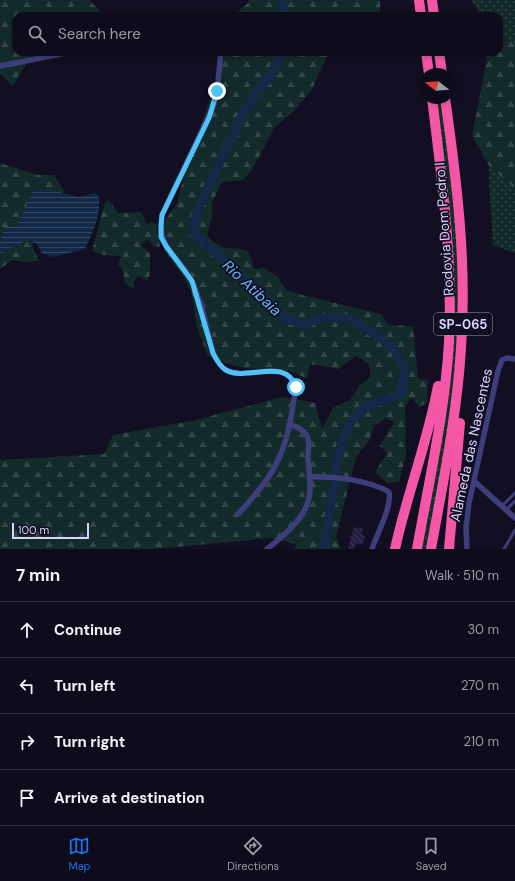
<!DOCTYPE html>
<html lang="en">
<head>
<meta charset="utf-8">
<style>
	body { margin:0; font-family:"DM Sans",sans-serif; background:#171423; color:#f1f3f6 }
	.compass { position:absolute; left:419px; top:68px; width:36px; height:36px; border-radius:50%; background:#0e0b1a; box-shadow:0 2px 6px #0003; rotate:287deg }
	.scale { position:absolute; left:12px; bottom:10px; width:77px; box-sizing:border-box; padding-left:4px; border:2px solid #d7d3fc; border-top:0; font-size:11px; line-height:14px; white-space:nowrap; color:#d7d3fc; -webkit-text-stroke:3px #120f22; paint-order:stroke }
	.stop { position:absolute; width:12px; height:12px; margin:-9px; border:3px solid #4fc3f7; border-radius:50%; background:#fff }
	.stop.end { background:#4fc3f7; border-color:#fff; box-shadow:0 1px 4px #0008 }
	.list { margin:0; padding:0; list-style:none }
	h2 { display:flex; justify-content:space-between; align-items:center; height:52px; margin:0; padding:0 16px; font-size:17px }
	h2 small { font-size:13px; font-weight:400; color:#9b9ba2 }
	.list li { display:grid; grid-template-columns:26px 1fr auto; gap:12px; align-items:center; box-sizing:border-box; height:56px; padding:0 16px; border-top:1px solid #2e2b39 }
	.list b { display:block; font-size:15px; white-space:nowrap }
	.list em { font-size:13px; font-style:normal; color:#9b9ba2 }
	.icon { flex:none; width:22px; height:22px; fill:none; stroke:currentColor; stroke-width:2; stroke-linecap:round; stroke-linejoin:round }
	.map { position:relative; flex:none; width:515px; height:549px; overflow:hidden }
	.search { position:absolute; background:#0e0b1a; box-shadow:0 2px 6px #0003; left:12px; right:12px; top:12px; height:44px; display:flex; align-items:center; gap:10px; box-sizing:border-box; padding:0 14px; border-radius:12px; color:#9b9ba2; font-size:15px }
	.sheet { height:276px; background:#0e0b1a }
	nav { display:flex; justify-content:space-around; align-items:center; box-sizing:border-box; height:56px; border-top:1px solid #2e2b39; background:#0e0b1a; font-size:11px; color:#9b9ba2 }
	nav a { display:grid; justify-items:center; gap:2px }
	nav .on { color:#1a73e8 }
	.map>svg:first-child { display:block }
</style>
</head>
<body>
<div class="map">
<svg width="515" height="549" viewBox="0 0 515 549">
	<defs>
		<pattern id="grass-dots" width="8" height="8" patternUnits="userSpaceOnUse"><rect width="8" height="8" fill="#132b2a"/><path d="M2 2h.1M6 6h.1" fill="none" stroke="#35494a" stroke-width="1.8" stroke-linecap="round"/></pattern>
		<pattern id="forest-firs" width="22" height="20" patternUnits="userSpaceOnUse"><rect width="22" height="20" fill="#132b2a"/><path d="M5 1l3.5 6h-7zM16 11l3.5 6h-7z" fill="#35494a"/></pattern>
		<pattern id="water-rules" width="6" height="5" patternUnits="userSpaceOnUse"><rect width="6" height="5" fill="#122948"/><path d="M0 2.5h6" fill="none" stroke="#344763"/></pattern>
		<pattern id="building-back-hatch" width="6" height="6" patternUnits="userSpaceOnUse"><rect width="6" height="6" fill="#231d41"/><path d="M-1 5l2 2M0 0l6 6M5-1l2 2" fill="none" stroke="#423d5d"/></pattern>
	</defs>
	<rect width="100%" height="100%" fill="#120f22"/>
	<path fill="url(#grass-dots)" d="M 471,0 L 515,0 L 515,43 L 499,37 L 499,16 L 482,16 Z
		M 435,98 L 442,98 L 460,260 L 456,382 L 428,549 L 421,549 L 441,440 L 453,260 L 450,210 Z
		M 489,166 L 515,189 L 515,253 L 493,245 L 489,180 Z"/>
	<path fill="url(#forest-firs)" d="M 0,0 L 89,0 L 105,16 L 16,16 L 16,52 L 33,52 L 13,86 L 0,74 Z
		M 248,0 L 380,0 L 380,13 L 375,16 L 233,16 L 249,2 Z
		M 499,37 L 515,43 L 515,189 L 489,166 L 472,135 L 487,58 L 481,52 L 499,52 Z
		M 226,52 L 329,52 L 311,91 L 294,111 L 274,128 L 252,170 L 243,180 L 222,182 L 212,203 L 212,216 L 207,235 C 225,256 230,243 249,252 L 254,269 L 264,268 L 278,277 L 285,289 L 298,294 L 381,314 L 388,325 L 413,326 L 418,378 L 428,380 L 427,403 L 419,407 L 411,397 L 405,408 L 406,454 L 399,482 L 387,483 L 375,472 L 387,453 L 380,446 L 394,422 L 386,418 L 374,426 L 369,441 L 356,457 L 336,536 L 341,549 L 294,549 L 296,544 L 271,538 L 153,549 L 0,549 L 0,460 L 104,454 L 113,435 L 196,420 L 282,397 L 315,403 L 322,429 L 333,408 L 350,400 L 360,385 L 371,377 L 369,364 L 356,356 L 338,369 L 310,364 L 307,379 C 283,364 266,372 240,367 C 230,365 218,360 208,356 L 197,328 L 192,294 L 184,278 L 164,250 L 163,230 L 166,219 L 177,204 L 184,176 Z
		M 0,163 L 38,175 L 54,175 L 64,191 L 32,246 L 39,261 L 25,262 L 12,260 L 0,269 Z
		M 109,200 L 118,213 L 141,212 L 147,224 L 152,222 L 156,224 L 160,247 L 153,246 L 147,239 L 141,245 L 150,254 L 150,274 L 147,281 L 138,276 L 134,281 L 134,287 L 131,288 L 125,283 L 122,267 L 118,266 L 121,256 L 103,255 L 92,251 L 105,202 Z"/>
	<path fill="url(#water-rules)" d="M 33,190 L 49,190 L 79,197 L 95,193 L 99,196 C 101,215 93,232 85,249 L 53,257 L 41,253 L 38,245 L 26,238 L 19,246 L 9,248 L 2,255 L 0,252 L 0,242 L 5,227 L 17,227 Z"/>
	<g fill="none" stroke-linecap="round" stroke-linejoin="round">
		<path stroke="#122948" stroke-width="9" d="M 280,0 L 283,5 L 284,16
			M 281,52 L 271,74 L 245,109 L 217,168 L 196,213 L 194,234 L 263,295 L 285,319 L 303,324 L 327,317 L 351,319 L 391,345 L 405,368 L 402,393 L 363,408 L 351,422 L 342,441 L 337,464 L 324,549"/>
	</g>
	<path fill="url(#building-back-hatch)" d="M 354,527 L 363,529 L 362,535 L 365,536 L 362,545 L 356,543 L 354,549 L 348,549 Z"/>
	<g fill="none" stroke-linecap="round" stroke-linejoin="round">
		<path stroke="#3e3e7d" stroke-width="3" d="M 502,506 L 515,493
			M 506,510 L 515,501
			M 504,549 L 515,530"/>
		<path stroke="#3e3e7d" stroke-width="5.5" d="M 221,52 L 217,91 L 213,107 L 162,215 C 157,253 179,253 192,282 C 203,304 207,330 213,353 C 216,359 220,367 226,370 C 247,382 285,356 296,387 C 292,411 289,436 279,458 C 270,479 254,496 239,513
			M 0,66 L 71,52
			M 311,477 C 333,476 369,480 389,492 C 392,508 377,533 372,549
			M 474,481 L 515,518
			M 267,549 C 280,538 296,526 304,511 C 314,494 309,476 308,457 C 308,449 311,440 305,433 C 301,428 295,426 289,424
			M 467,549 L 466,528 L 469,503 L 498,371 L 502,360 L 507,358 L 515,359"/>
		<path stroke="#f357a6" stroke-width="10" d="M 419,0 L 421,16
			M 432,0 L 434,16
			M 426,52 L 429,74
			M 439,52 L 442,74
			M 395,549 C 407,494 428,441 438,386
			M 417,549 C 429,481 445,412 449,342 C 453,260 442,180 432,98
			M 431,549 C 443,482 457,416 461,348 C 467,264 457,182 445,98
			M 449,549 L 460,423"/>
	</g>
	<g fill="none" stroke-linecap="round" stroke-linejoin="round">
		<path stroke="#4fc3f7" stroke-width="5" d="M 217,91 L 209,118 L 162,215 L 161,226 L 161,237 L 166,246 L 192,281 L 213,353 C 216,359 220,367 226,370 C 247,382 285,356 296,387"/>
	</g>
	<g text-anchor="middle" stroke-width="3.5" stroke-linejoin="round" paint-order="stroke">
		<rect fill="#120f22" stroke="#9c98bb" stroke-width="1" x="434" y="313" width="58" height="22" rx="3"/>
		<g font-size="13" font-weight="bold" fill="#d7d3fc">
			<text x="463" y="329">SP-065</text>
		</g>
		<g font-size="14" fill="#d7d3fc" stroke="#120f22">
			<text transform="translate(444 229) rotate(-94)" y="5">Rodovia Dom Pedro I</text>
			<text transform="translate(471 445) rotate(-78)" y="5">Alameda das Nascentes</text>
		</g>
		<g font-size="15" font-style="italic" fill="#68b7f5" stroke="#120f22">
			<text transform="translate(252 288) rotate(43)" y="5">Rio Atibaia</text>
		</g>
	</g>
</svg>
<svg class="compass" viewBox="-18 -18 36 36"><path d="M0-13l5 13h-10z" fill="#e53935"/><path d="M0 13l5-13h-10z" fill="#9b9ba2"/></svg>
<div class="scale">100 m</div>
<div class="stop" style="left:296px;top:387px"></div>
<div class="stop end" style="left:217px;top:91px"></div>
<div class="search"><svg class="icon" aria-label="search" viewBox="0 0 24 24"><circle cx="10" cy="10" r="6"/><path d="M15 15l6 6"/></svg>Search here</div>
</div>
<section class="sheet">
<h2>7 min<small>Walk · 510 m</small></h2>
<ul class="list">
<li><svg class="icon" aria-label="ahead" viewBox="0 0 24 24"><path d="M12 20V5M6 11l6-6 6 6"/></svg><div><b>Continue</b></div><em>30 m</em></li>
<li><svg class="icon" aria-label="left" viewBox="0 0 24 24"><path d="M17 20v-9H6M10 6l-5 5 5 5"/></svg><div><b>Turn left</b></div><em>270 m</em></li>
<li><svg class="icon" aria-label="right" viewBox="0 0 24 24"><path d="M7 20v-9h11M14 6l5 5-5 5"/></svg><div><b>Turn right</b></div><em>210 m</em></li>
<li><svg class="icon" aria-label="arrive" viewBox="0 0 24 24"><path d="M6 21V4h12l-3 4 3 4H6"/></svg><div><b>Arrive at destination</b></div></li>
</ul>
</section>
<nav>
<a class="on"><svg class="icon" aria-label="map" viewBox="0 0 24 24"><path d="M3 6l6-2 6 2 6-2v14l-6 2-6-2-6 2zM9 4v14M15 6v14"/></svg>Map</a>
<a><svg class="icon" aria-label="directions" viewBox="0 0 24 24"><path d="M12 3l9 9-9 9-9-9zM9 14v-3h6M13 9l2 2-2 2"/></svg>Directions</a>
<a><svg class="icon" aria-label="saved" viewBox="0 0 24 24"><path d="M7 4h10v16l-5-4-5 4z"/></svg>Saved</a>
</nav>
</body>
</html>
